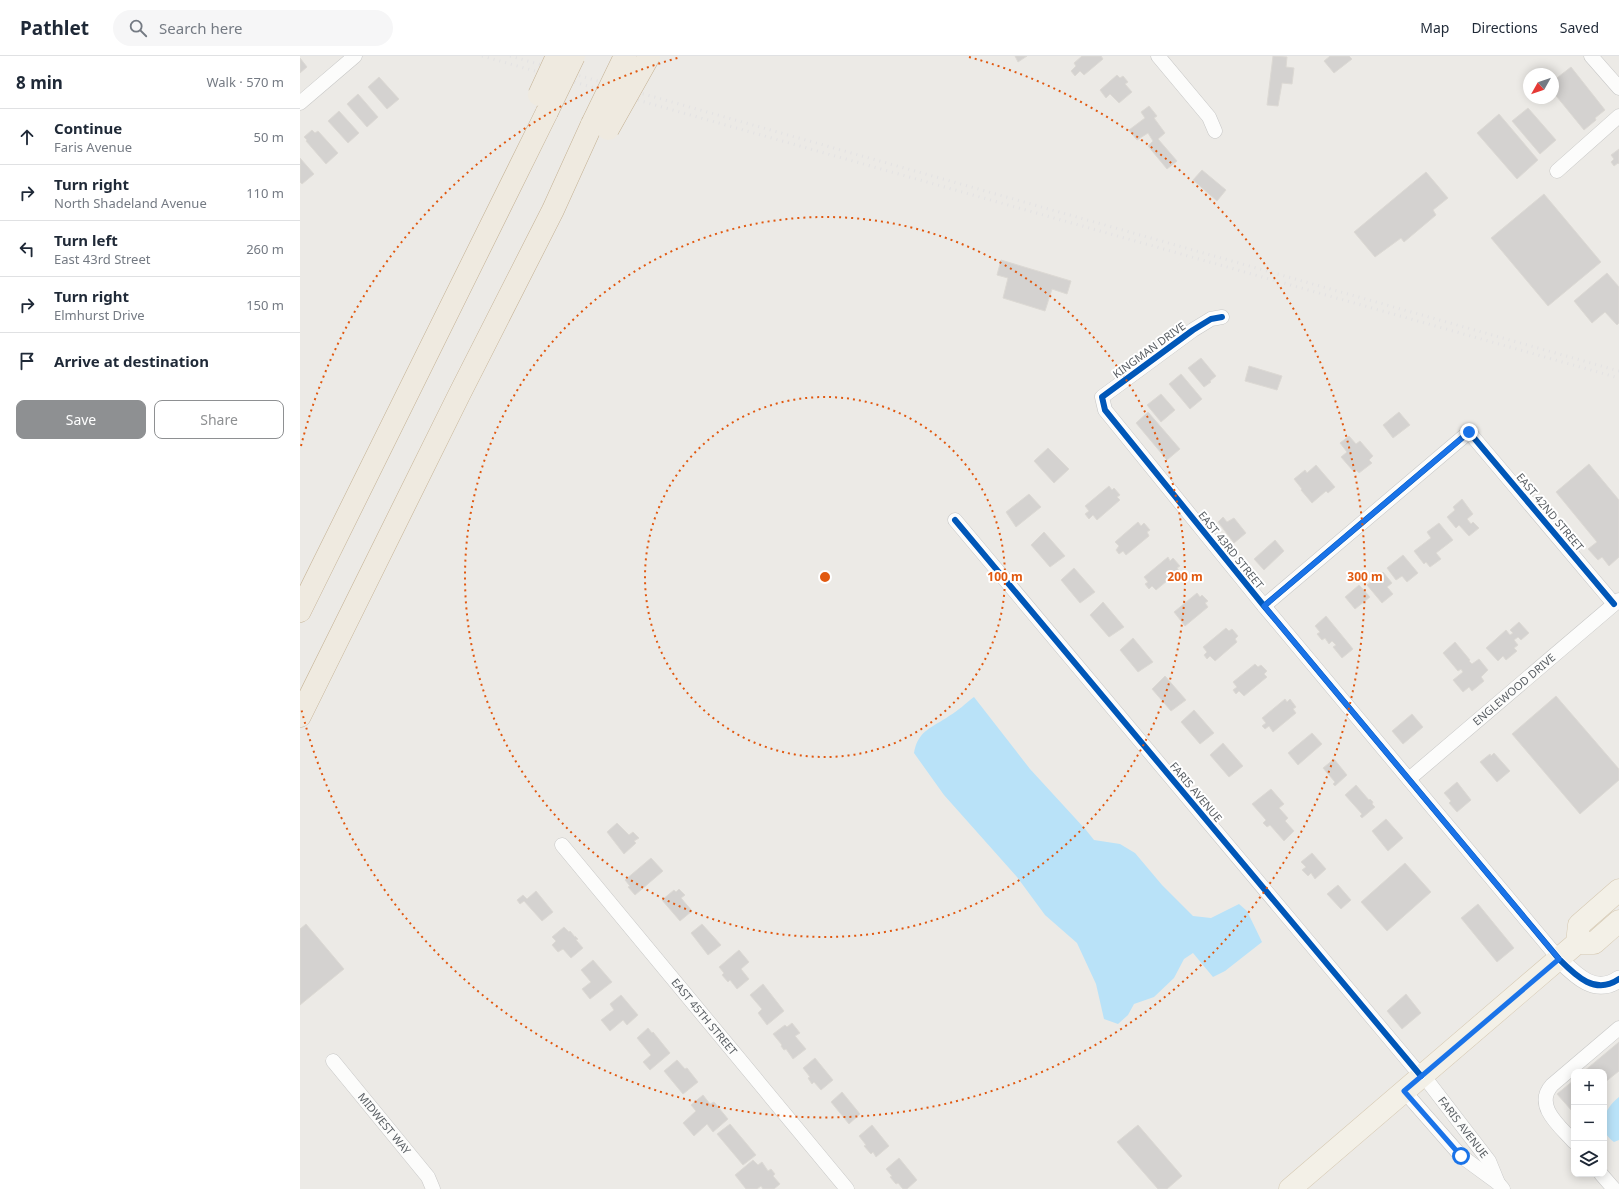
<!DOCTYPE html>
<html lang="en">
<head>
<meta charset="utf-8">
<style>
	body { margin:0; font-family:"Noto Sans",sans-serif; background:#f6f6f7; color:#1f2937 }
	.controls { position:absolute; right:12px; bottom:12px; display:grid; overflow:hidden; border-radius:8px; box-shadow:0 2px 10px #0003 }
	.controls button { width:36px; height:36px; display:grid; place-items:center; padding:0; border:0; border-bottom:1px solid #e0e1e3; background:#fff; color:#1f2937; font:20px sans-serif }
	.compass { position:absolute; left:1223px; top:12px; width:36px; height:36px; border-radius:50%; background:#fff; box-shadow:0 2px 10px #0003; rotate:230deg }
	.stop { position:absolute; width:12px; height:12px; margin:-9px; border:3px solid #1a73e8; border-radius:50%; background:#fff }
	.stop.end { background:#1a73e8; border-color:#fff; box-shadow:0 1px 4px #0008 }
	.list { margin:0; padding:0; list-style:none }
	h2 { display:flex; justify-content:space-between; align-items:center; height:52px; margin:0; padding:0 16px; font-size:17px }
	h2 small { font-size:13px; font-weight:400; color:#747a83 }
	.list li { display:grid; grid-template-columns:26px 1fr auto; gap:12px; align-items:center; box-sizing:border-box; height:56px; padding:0 16px; border-top:1px solid #e0e1e3 }
	.list b { display:block; font-size:15px; white-space:nowrap }
	.list p { margin:0; font-size:13px; white-space:nowrap; color:#747a83 }
	.list em { font-size:13px; font-style:normal; color:#747a83 }
	.actions { display:flex; gap:8px; padding:12px 16px }
	.actions a { flex:1; padding:9px 0; border:1px solid #8e9092; border-radius:8px; text-align:center; font-size:14px; color:#8e9092 }
	.actions .main { background:#8e9092; color:#fff }
	.icon { flex:none; width:22px; height:22px; fill:none; stroke:currentColor; stroke-width:2; stroke-linecap:round; stroke-linejoin:round }
	.map { position:relative; flex:none; width:1319px; height:1133px; overflow:hidden }
	header { display:flex; align-items:center; gap:24px; box-sizing:border-box; height:56px; padding:0 20px; background:#fff; border-bottom:1px solid #e0e1e3 }
	header strong { font-size:19px }
	nav { display:flex; gap:22px; margin-inline-start:auto; font-size:14px }
	.search { width:280px; height:36px; background:#f6f6f7; display:flex; align-items:center; gap:10px; box-sizing:border-box; padding:0 14px; border-radius:22px; color:#747a83; font-size:15px }
	main { display:flex }
	aside { flex:1; background:#fff }
	.map>svg:first-child { display:block }
</style>
</head>
<body>
<header>
<strong>Pathlet</strong>
<div class="search"><svg class="icon" aria-label="search" viewBox="0 0 24 24"><circle cx="10" cy="10" r="6"/><path d="M15 15l6 6"/></svg>Search here</div>
<nav><a>Map</a><a>Directions</a><a>Saved</a></nav>
</header>
<main>
<aside>
<h2>8 min<small>Walk · 570 m</small></h2>
<ul class="list">
<li><svg class="icon" aria-label="ahead" viewBox="0 0 24 24"><path d="M12 20V5M6 11l6-6 6 6"/></svg><div><b>Continue</b><p>Faris Avenue</p></div><em>50 m</em></li>
<li><svg class="icon" aria-label="right" viewBox="0 0 24 24"><path d="M7 20v-9h11M14 6l5 5-5 5"/></svg><div><b>Turn right</b><p>North Shadeland Avenue</p></div><em>110 m</em></li>
<li><svg class="icon" aria-label="left" viewBox="0 0 24 24"><path d="M17 20v-9H6M10 6l-5 5 5 5"/></svg><div><b>Turn left</b><p>East 43rd Street</p></div><em>260 m</em></li>
<li><svg class="icon" aria-label="right" viewBox="0 0 24 24"><path d="M7 20v-9h11M14 6l5 5-5 5"/></svg><div><b>Turn right</b><p>Elmhurst Drive</p></div><em>150 m</em></li>
<li><svg class="icon" aria-label="arrive" viewBox="0 0 24 24"><path d="M6 21V4h12l-3 4 3 4H6"/></svg><div><b>Arrive at destination</b></div></li>
</ul>
<div class="actions"><a class="main">Save</a><a>Share</a></div>
</aside>
<div class="map">
<svg width="1319" height="1133" viewBox="0 0 1319 1133">
	<rect width="100%" height="100%" fill="#eceae6"/>
	<path fill="#b9e2f8" d="M 674,641 L 730,713 L 786,774 L 794,784 L 820,788 L 835,797 L 862,829 L 893,860 L 911,862 L 939,848 L 947,855 L 962,886 L 925,915 L 913,921 L 893,897 L 884,903 L 874,922 L 854,941 L 834,948 L 828,959 L 818,968 L 804,963 L 796,928 L 777,887 L 745,859 L 717,821 L 644,739 L 614,697 C 618,674 632,672 649,660 C 658,655 666,647 674,641 Z
		M 1319,1041 L 1319,1084 L 1314,1086 C 1295,1073 1304,1053 1319,1041 Z"/>
	<path fill="#d4d2d0" stroke="#dcd9d4" d="M 715,0 L 727,0 L 718,6 Z
		M 782,0 L 801,0 L 803,3 L 784,19 L 780,15 L 775,20 L 771,15 L 776,10 L 774,7 Z
		M 973,0 L 987,1 L 986,11 L 994,12 L 992,28 L 982,27 L 978,50 L 967,49 Z
		M 1030,0 L 1049,0 L 1052,3 L 1034,17 L 1024,5 Z
		M 0,2 L 7,11 L 0,17 Z
		M 1271,11 L 1305,54 L 1295,62 L 1296,64 L 1284,74 L 1253,36 L 1253,25 Z
		M 817,19 L 820,22 L 823,20 L 828,26 L 825,28 L 832,36 L 819,47 L 810,38 L 806,42 L 800,34 Z
		M 79,21 L 99,43 L 87,53 L 68,31 Z
		M 58,38 L 78,61 L 67,71 L 47,48 Z
		M 849,50 L 857,60 L 854,62 L 865,77 L 858,83 L 877,105 L 867,113 L 848,90 L 853,85 L 848,77 L 837,84 L 829,74 L 845,62 L 841,56 Z
		M 1228,52 L 1256,84 L 1240,98 L 1212,65 Z
		M 39,55 L 59,77 L 48,87 L 28,65 Z
		M 1199,58 L 1238,104 L 1217,123 L 1177,77 Z
		M 12,74 L 15,77 L 18,75 L 38,97 L 26,108 L 6,85 L 7,84 L 4,81 Z
		M 1319,93 L 1319,108 L 1318,107 L 1314,110 L 1311,106 L 1314,103 L 1311,99 Z
		M 0,102 L 14,118 L 2,128 L 0,126 Z
		M 902,114 L 926,134 L 917,145 L 893,124 Z
		M 1126,116 L 1148,142 L 1133,154 L 1136,159 L 1104,186 L 1101,182 L 1075,201 L 1054,176 Z
		M 1244,138 L 1301,206 L 1248,250 L 1191,182 Z
		M 701,204 L 771,225 L 767,238 L 752,233 L 745,255 L 703,242 L 708,222 L 697,219 Z
		M 1307,217 L 1319,231 L 1319,267 L 1317,269 L 1305,256 L 1292,267 L 1274,245 Z
		M 901,302 L 916,320 L 910,325 L 911,326 L 904,331 L 888,312 Z
		M 949,310 L 982,320 L 977,334 L 945,325 Z
		M 881,318 L 902,343 L 890,353 L 869,328 Z
		M 861,338 L 875,354 L 861,366 L 847,349 Z
		M 848,356 L 880,393 L 867,404 L 836,367 Z
		M 1099,356 L 1110,369 L 1093,382 L 1083,369 Z
		M 1049,380 L 1056,388 L 1060,385 L 1073,400 L 1069,404 L 1072,407 L 1059,417 L 1056,414 L 1054,416 L 1041,401 L 1047,396 L 1040,387 Z
		M 748,392 L 769,413 L 754,427 L 734,405 Z
		M 1289,408 L 1319,444 L 1319,501 L 1309,510 L 1302,501 L 1298,504 L 1288,493 L 1297,486 L 1256,436 Z
		M 1016,409 L 1035,431 L 1028,437 L 1026,435 L 1012,447 L 1001,434 L 1002,433 L 994,423 L 1005,414 L 1007,417 Z
		M 809,430 L 812,434 L 814,432 L 820,439 L 817,441 L 820,444 L 797,464 L 793,459 L 789,463 L 785,458 L 789,455 L 785,450 Z
		M 729,438 L 741,451 L 716,471 L 706,456 Z
		M 1162,443 L 1173,458 L 1167,463 L 1171,468 L 1173,466 L 1179,472 L 1169,480 L 1159,469 L 1156,472 L 1147,461 L 1155,454 L 1153,451 Z
		M 923,461 L 927,466 L 934,462 L 946,477 L 934,487 L 918,466 Z
		M 838,466 L 841,470 L 844,467 L 850,474 L 847,476 L 849,480 L 826,499 L 823,495 L 819,498 L 816,494 L 819,490 L 815,486 Z
		M 1139,467 L 1153,484 L 1136,497 L 1141,503 L 1130,511 L 1126,506 L 1124,508 L 1114,495 L 1131,482 L 1127,476 Z
		M 744,476 L 765,500 L 750,511 L 731,489 Z
		M 975,484 L 984,495 L 964,514 L 954,503 Z
		M 1103,499 L 1118,517 L 1107,526 L 1102,520 L 1096,524 L 1087,512 Z
		M 868,501 L 870,505 L 873,502 L 880,510 L 877,512 L 879,515 L 856,534 L 852,530 L 849,533 L 845,528 L 848,526 L 844,521 Z
		M 774,512 L 795,536 L 780,547 L 761,524 Z
		M 1083,516 L 1092,527 L 1087,531 L 1093,538 L 1082,547 L 1067,529 Z
		M 1059,529 L 1070,541 L 1055,553 L 1045,541 Z
		M 897,537 L 900,541 L 902,539 L 908,545 L 905,547 L 908,551 L 885,570 L 874,556 Z
		M 803,546 L 824,571 L 809,581 L 790,559 Z
		M 1026,560 L 1053,593 L 1042,602 L 1033,591 L 1036,589 L 1032,585 L 1029,588 L 1025,582 L 1022,584 L 1017,578 L 1020,576 L 1015,570 Z
		M 1219,566 L 1229,577 L 1221,584 L 1218,581 L 1214,584 L 1218,589 L 1214,592 L 1217,595 L 1206,604 L 1203,600 L 1198,605 L 1186,592 L 1206,574 L 1210,579 L 1213,577 L 1210,574 Z
		M 926,572 L 929,575 L 932,573 L 938,580 L 935,583 L 937,586 L 915,605 L 910,600 L 907,603 L 904,599 L 907,596 L 903,591 Z
		M 833,582 L 853,606 L 838,616 L 820,594 Z
		M 1155,586 L 1170,604 L 1169,605 L 1172,608 L 1179,603 L 1188,614 L 1181,621 L 1184,625 L 1172,635 L 1169,631 L 1163,636 L 1153,624 L 1163,616 L 1161,613 L 1158,615 L 1143,597 Z
		M 955,608 L 958,611 L 961,609 L 967,615 L 964,618 L 967,621 L 944,640 L 939,635 L 936,638 L 933,634 L 937,631 L 933,626 Z
		M 865,620 L 886,644 L 871,655 L 852,633 Z
		M 1256,640 L 1319,713 L 1319,724 L 1280,758 L 1212,678 Z
		M 985,643 L 987,646 L 990,643 L 996,651 L 993,653 L 996,657 L 973,676 L 969,670 L 965,673 L 962,670 L 966,667 L 962,662 Z
		M 894,654 L 914,677 L 900,688 L 881,666 Z
		M 1112,658 L 1123,671 L 1103,688 L 1092,675 Z
		M 1012,677 L 1022,688 L 998,709 L 988,697 Z
		M 923,687 L 943,710 L 929,721 L 910,699 Z
		M 1194,697 L 1210,715 L 1197,726 L 1180,706 L 1190,698 L 1191,700 Z
		M 1034,703 L 1047,719 L 1035,730 L 1033,728 L 1035,726 L 1023,712 Z
		M 1157,726 L 1171,744 L 1157,756 L 1149,747 L 1151,745 L 1144,737 Z
		M 1056,729 L 1069,744 L 1070,743 L 1073,746 L 1072,748 L 1075,751 L 1062,762 L 1060,760 L 1062,758 L 1045,739 Z
		M 971,733 L 984,748 L 979,752 L 988,762 L 985,765 L 994,775 L 984,785 L 970,769 L 967,771 L 963,767 L 966,764 L 952,748 Z
		M 1086,763 L 1103,782 L 1088,795 L 1072,775 Z
		M 317,767 L 329,779 L 333,776 L 339,782 L 334,785 L 336,787 L 324,798 L 307,776 Z
		M 1012,797 L 1026,813 L 1015,823 L 1011,817 L 1008,820 L 1002,814 L 1006,811 L 1001,806 Z
		M 351,802 L 363,815 L 335,839 L 328,831 L 330,830 L 325,824 Z
		M 1105,807 L 1131,836 L 1087,875 L 1061,846 Z
		M 1038,829 L 1051,844 L 1041,853 L 1027,838 Z
		M 379,833 L 385,839 L 381,842 L 392,855 L 380,865 L 362,844 L 374,834 L 376,836 Z
		M 236,835 L 253,856 L 242,865 L 224,845 L 220,848 L 217,844 L 223,839 L 227,843 Z
		M 1178,848 L 1214,892 L 1197,906 L 1161,862 Z
		M 6,868 L 44,913 L 0,949 L 0,873 Z
		M 402,868 L 421,889 L 408,899 L 391,877 Z
		M 264,871 L 269,876 L 270,875 L 275,881 L 275,880 L 278,883 L 276,884 L 283,892 L 271,902 L 263,893 L 258,896 L 252,889 L 256,885 L 252,881 Z
		M 439,894 L 449,906 L 441,913 L 449,923 L 437,933 L 430,924 L 428,926 L 422,919 L 424,917 L 419,911 Z
		M 293,904 L 312,926 L 290,943 L 282,933 L 291,926 L 281,914 Z
		M 463,928 L 484,955 L 467,969 L 458,957 L 462,953 L 450,939 Z
		M 1106,938 L 1121,957 L 1102,973 L 1087,955 Z
		M 321,939 L 338,959 L 327,969 L 323,964 L 310,975 L 301,964 L 314,954 L 310,948 Z
		M 492,967 L 500,977 L 495,980 L 506,993 L 493,1003 L 486,993 L 484,994 L 481,990 L 482,989 L 473,978 L 485,969 L 487,971 Z
		M 348,972 L 352,977 L 353,976 L 370,997 L 350,1014 L 343,1006 L 351,999 L 337,982 Z
		M 1319,986 L 1319,1015 L 1304,1027 L 1304,1016 L 1283,1016 Z
		M 515,1002 L 533,1024 L 521,1034 L 514,1026 L 512,1028 L 508,1022 L 510,1021 L 503,1012 Z
		M 377,1004 L 385,1013 L 387,1012 L 398,1026 L 383,1038 L 364,1015 Z
		M 1274,1024 L 1274,1053 L 1272,1055 L 1257,1038 Z
		M 542,1036 L 560,1058 L 549,1068 L 531,1046 Z
		M 403,1039 L 410,1048 L 414,1046 L 428,1063 L 413,1076 L 407,1068 L 394,1080 L 383,1067 L 396,1055 L 391,1049 Z
		M 430,1068 L 456,1099 L 443,1109 L 417,1078 Z
		M 572,1069 L 589,1090 L 576,1101 L 573,1096 L 571,1098 L 564,1090 L 566,1089 L 559,1080 Z
		M 838,1069 L 882,1120 L 867,1133 L 858,1133 L 817,1086 Z
		M 599,1102 L 617,1124 L 607,1133 L 603,1133 L 598,1127 L 596,1128 L 590,1121 L 592,1120 L 586,1113 Z
		M 453,1104 L 458,1109 L 462,1106 L 468,1115 L 471,1113 L 475,1118 L 473,1120 L 480,1128 L 474,1133 L 463,1133 L 461,1130 L 457,1133 L 446,1133 L 435,1119 Z"/>
	<g fill="none" stroke-linecap="round" stroke-linejoin="round">
		<defs>
			<g id="minor">
				<path d="M 858,0 L 909,61 L 915,75"/>
				<path d="M 1291,0 L 1319,32"/>
				<path d="M 0,47 L 55,0"/>
				<path d="M 1257,115 L 1319,60"/>
				<path d="M 922,261 L 911,263 L 893,274 L 802,341 L 805,354 L 964,550 L 1259,903"/>
				<path d="M 655,464 L 1121,1020"/>
				<path d="M 964,550 L 1169,376 L 1314,548"/>
				<path id="s1" d="M 1109,723 L 1319,544"/>
				<path id="s2" d="M 262,789 L 547,1133"/>
				<path id="s3" d="M 33,1005 L 128,1121 L 133,1133"/>
				<path id="s4" d="M 1123,1019 L 1189,1105 L 1198,1127"/>
				<path d="M 1104,1035 L 1161,1100 L 1198,1127 L 1203,1133"/>
				<path d="M 1274,1086 C 1261,1071 1233,1050 1252,1029 L 1319,972"/>
				<path d="M 1301,1118 L 1314,1133"/>
			</g>
			<path id="tertiary" d="M 1259,903 C 1275,919 1295,940 1319,923"/>
			<path id="primary" d="M 1277,887 L 1294,887 L 1319,865
				M 990,1133 L 1277,887 L 1279,869 L 1319,834"/>
			<path id="motorway" d="M 0,555 L 247,56
				M 0,660 L 159,339 L 253,154 L 292,68"/>
		</defs>
		<use href="#minor" stroke="#c7c7c6" stroke-width="15"/>
		<use href="#tertiary" stroke="#c7c7c6" stroke-width="18"/>
		<use href="#primary" stroke="#d6c9b2" stroke-width="23"/>
		<use href="#motorway" stroke="#c4b193" stroke-width="23"/>
		<use href="#minor" stroke="#fcfcfb" stroke-width="14"/>
		<use href="#tertiary" stroke="#fcfcfb" stroke-width="17"/>
		<use href="#primary" stroke="#f3f0e7" stroke-width="22"/>
		<use href="#motorway" stroke="#efeae0" stroke-width="22"/>
		<path stroke="#e3e2e3" stroke-width="3" stroke-dasharray="1 5" stroke-linecap="butt" d="M 182,0 L 1319,322
			M 210,0 L 1319,315"/>
		<defs>
			<path id="motorway-bridge" d="M 239,39 L 257,0
				M 247,56 L 274,0
				M 292,68 L 325,0
				M 308,73 L 349,0"/>
		</defs>
		<use href="#motorway-bridge" stroke="#c4b193" stroke-width="23" stroke-linecap="butt"/>
		<use href="#motorway-bridge" stroke="#efeae0" stroke-width="22"/>
		<defs>
			<path id="cycleway" d="M 922,261 L 911,263 L 893,274 L 802,341 L 805,354 L 964,550 L 1259,903 C 1275,919 1295,940 1319,923
				M 655,464 L 1121,1020
				M 964,550 L 1169,376 L 1314,548"/>
		</defs>
		<use href="#cycleway" stroke="#fff" stroke-width="8"/>
		<use href="#cycleway" stroke="#0057b8" stroke-width="6"/>
	</g>
	<g fill="none" stroke-linecap="round" stroke-linejoin="round">
		<path stroke="#1a73e8" stroke-width="5" d="M 1161,1100 L 1104,1035 L 1259,903 L 964,550 L 1169,376"/>
	</g>
	<g fill="none" stroke="#e15910" stroke-width="2" stroke-dasharray="2 4">
		<circle cx="525" cy="521" r="180"/>
		<circle cx="525" cy="521" r="360"/>
		<path d="M1 390A540 540 0 0 1 381 1M669 1A540 540 0 1 1 1 652"/>
	</g>
	<g text-anchor="middle" stroke-width="4" stroke-linejoin="round" paint-order="stroke">
		<g font-size="11" fill="#5b6065" stroke="#fff">
			<text transform="translate(849 294) rotate(-36)" y="4">KINGMAN DRIVE</text>
			<text transform="translate(1250 456) rotate(50)" y="4">EAST 42ND STREET</text>
			<text transform="translate(931 494) rotate(51)" y="4">EAST 43RD STREET</text>
			<text dy="4" stroke="none"><textPath href="#s1" startOffset="138">ENGLEWOOD DRIVE</textPath></text>
			<text transform="translate(896 736) rotate(50)" y="4">FARIS AVENUE</text>
			<text dy="4" stroke="none"><textPath href="#s2" startOffset="223">EAST 45TH STREET</textPath></text>
			<text dy="4" stroke="none"><textPath href="#s3" startOffset="81">MIDWEST WAY</textPath></text>
			<text dy="4" stroke="none"><textPath href="#s4" startOffset="66">FARIS AVENUE</textPath></text>
		</g>
	</g>
	<circle cx="525" cy="521" r="6" fill="#e15910" stroke="#fff" stroke-width="2"/>
	<g font-size="12" text-anchor="middle" font-weight="bold" fill="#e15910" stroke="#fff" stroke-width="4" stroke-linejoin="round" paint-order="stroke">
		<text x="705" y="525">100 m</text>
		<text x="885" y="525">200 m</text>
		<text x="1065" y="525">300 m</text>
	</g>
</svg>
<div class="controls">
<button>+</button>
<button>−</button>
<button><svg class="icon" aria-label="layers" viewBox="0 0 24 24"><path d="M12 4l9 5-9 5-9-5zM3 14l9 5 9-5"/></svg></button>
</div>
<svg class="compass" viewBox="-18 -18 36 36"><path d="M0-13l5 13h-10z" fill="#e53935"/><path d="M0 13l5-13h-10z" fill="#747a83"/></svg>
<div class="stop" style="left:1161px;top:1100px"></div>
<div class="stop end" style="left:1169px;top:376px"></div>
</div>
</main>
</body>
</html>
